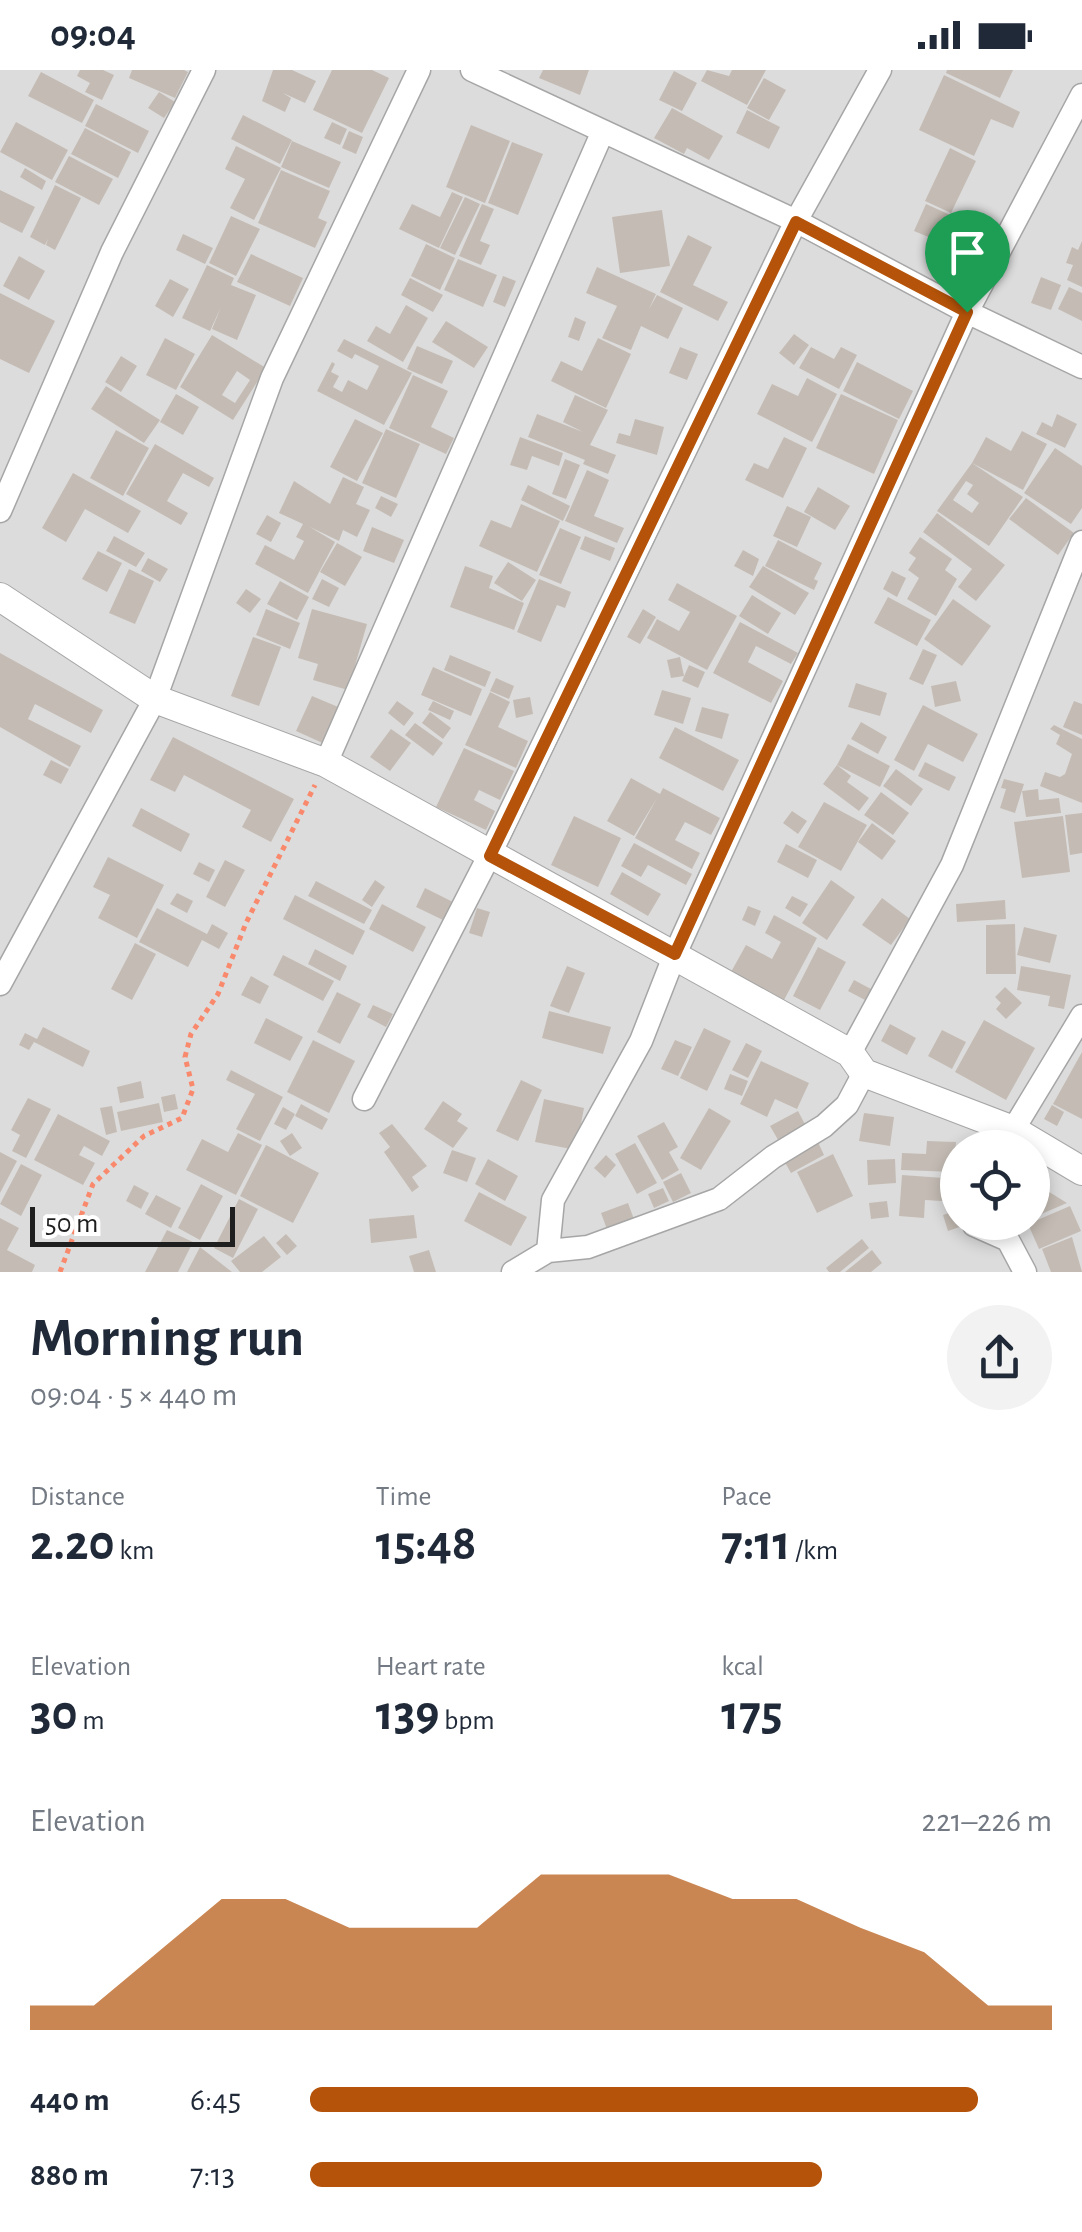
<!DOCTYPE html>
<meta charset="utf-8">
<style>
:root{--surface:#fff;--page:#f2f2f3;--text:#1f2937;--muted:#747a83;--accent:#b45309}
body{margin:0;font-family:"Alegreya Sans",sans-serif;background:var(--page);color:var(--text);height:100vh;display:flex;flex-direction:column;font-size:38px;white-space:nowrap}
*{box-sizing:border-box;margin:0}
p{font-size:32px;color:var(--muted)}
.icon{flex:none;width:55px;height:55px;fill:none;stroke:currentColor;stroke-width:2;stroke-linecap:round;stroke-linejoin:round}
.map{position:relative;height:1202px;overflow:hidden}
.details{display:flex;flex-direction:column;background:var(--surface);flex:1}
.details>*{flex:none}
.buttons{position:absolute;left:940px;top:1060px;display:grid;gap:20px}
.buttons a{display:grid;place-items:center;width:110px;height:110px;border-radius:50%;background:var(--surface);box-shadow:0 5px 15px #0003;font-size:50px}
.scale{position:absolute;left:30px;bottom:25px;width:205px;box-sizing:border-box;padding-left:10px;border:5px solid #1f1f1f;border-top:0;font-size:28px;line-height:35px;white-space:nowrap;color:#1f1f1f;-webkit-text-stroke:8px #fff;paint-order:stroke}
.pin{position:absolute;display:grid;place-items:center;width:85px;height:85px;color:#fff;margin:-102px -42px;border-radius:50% 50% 50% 0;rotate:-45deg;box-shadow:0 0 10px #0007}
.pin .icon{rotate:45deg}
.round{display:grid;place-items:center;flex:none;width:105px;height:105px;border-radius:52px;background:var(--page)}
.headline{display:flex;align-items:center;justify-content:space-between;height:170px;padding:0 30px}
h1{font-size:55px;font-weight:700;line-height:75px}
.figures{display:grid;grid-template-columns:repeat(3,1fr);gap:15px;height:170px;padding:10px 30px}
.figures div{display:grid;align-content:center}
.figures b{font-size:50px;font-weight:700}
.figures small{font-size:28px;font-weight:400}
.figures p{font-size:28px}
.chart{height:280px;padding:20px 30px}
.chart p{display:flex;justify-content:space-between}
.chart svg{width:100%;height:180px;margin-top:10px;fill:var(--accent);opacity:.7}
ul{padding:0 30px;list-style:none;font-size:32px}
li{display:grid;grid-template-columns:160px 120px 1fr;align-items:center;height:75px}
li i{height:25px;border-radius:12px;background:var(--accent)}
.status{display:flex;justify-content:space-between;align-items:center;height:70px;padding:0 50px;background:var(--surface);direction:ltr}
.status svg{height:28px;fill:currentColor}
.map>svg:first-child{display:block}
.residential{fill:#dddcdc;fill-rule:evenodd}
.building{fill:#c4bcb4;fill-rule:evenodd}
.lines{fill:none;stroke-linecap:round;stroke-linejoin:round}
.minor-casing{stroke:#a6a6a6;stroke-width:25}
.tertiary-casing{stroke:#a6a6a6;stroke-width:30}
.path{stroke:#f9896c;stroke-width:5;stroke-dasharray:5 5;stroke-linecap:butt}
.minor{stroke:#fff;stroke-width:22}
.tertiary{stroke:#fff;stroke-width:28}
.route-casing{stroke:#fff;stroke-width:20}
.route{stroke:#b45309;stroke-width:12}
</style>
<div class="status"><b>09:04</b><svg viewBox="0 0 49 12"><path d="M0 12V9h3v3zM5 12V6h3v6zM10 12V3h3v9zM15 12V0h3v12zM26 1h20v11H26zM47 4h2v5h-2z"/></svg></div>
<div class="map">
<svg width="1082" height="1202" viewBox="0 0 1082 1202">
<rect width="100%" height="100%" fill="#efede5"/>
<path class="residential" d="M0,0h1082v1202h-1082zM958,1078h74v74h-74z"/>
<path class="building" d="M80,0h23l11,5 -12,25 -17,-8 5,-9 -13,-7z
M132,0h52l4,2 -13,26 -46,-20z
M273,0h19l24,11 -11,22 -22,-10 8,5 -6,14 -23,-11z
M332,0h40l17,8 -27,55 -49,-23z
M543,0h46l-9,25 -41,-17z
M707,0l22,6 3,-6h34l-19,35 -46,-24z
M947,0h66l-13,28 -54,-25z
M674,1l23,12 -15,28 -23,-11z
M41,2l53,28 -12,23 -54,-27z
M944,5l76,37 -7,16 -22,-9 -17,37 -55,-26z
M764,8l22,12 -17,30 -22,-12z
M159,22l16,10 -11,16 -16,-10z
M96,34l53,27 -11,22 -53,-27z
M672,38l51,28 -14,24 -22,-12 -3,6 -30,-16z
M747,40l33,17 -11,22 -33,-16z
M243,45l49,25 -12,24 -49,-25z
M16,52l52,28 -16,30 -52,-28z
M332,52l15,7 -7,16 -16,-7z
M471,55l39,16 -25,62 -39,-16z
M85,58l46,24 -13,26 -47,-24z
M349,61l14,6 -7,17 -14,-6z
M292,71l49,21 -12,26 -48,-21z
M512,72l31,12 -25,61 -30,-12z
M236,76l45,22 -27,52 -24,-12 15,-29 -20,-10z
M950,78l26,13 -25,52 -26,-12z
M69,86l44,23 -14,26 -44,-23z
M25,98l21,13 -4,9 -22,-13z
M281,100l49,21 -12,27 9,4 -12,26 -57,-25z
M55,115l26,13 -26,52 -9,-5 2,-6 -3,6 -15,-8z
M0,120l35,17 -13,26 -22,-11z
M452,122l11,5 -24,51 -40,-19 13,-25 28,13z
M465,127l15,7 -25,51 -15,-7z
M482,134l12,5 -14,32 10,4 -9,20 -22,-9z
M926,134l51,23 -23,51 -27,-12 11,-25 -24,-10z
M662,140l8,56 -50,7 -8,-56z
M231,146l29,13 -24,47 -27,-13z
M183,164l30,14 -8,16 -29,-14z
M688,165l24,12 -19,38 35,17 -10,19 -58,-29z
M1082,171v46l-15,-7 6,-15 -7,-2 6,-16 6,3z
M426,174l29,14 -15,32 -29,-14z
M251,184l52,24 -13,28 -53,-24z
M19,186l26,15 -16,29 -26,-14z
M458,189l39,16 -14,32 -39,-17z
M207,195l27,13 -3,7 25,10 -19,45 -25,-11 9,-22 -11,24 -28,-13z
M597,197l59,27 -7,15 8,-14 26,13 -15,31 -27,-13 -10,24 -29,-12 15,-32 -31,-13z
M503,206l13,5 -11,26 -12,-5z
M1041,207l20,8 -10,25 -20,-7z
M410,208l33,17 -10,17 -32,-17z
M170,209l19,10 -16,28 -18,-11z
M1069,217l13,6v28l-24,-12z
M0,223l55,28 -26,52 -29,-14z
M406,235l22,13 -25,44 -36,-21 9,-15 14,8z
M575,247l11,5 -7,19 -11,-4z
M446,251l42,26 -14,21 -42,-26z
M794,264l15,11 -15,20 -15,-12z
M212,265l54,33 -33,52 -53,-33zM237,301l13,9 -15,23 -13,-8z
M165,268l30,16 -19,36 -30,-15z
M598,268l33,16 -25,54 -55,-27 10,-20 21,10z
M344,269l68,34 -28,52 -67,-34 15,-29 3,2 -4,8 8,4 -6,11 9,5 6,-12 19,10 12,-24 -24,-12 -3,5 -15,-8z
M417,276l36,15 -11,23 -35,-15z
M680,277l18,7 -11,26 -18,-7z
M811,277l23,12 7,-12 16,8 -18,34 -40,-21z
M121,286l16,10 -16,26 -16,-10z
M857,292l56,29 -14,28 -56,-28z
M413,305l35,16 -17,36 23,11 -8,16 -57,-26z
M807,308l30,16 -25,48 -55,-28 15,-30 26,12z
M106,316l54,34 -16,23 -53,-34z
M176,324l23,13 -16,28 -23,-13z
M841,324l57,26 -24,54 -58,-26z
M575,325l33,15 -18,35 26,10 -8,19 -25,-10 2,-4 -57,-23 9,-23 46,18 -20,-10z
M1057,344l20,10 -12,24 -29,-14 6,-12 10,5z
M355,349l28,14 -26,48 -27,-14z
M635,349l29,8 -7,28 -41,-12 3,-10 11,3z
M386,359l34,15 -24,54 -34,-15z
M116,360l33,18 -26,48 -33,-18z
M1022,361l25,13 -24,46 -51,-27 51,34 -34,49 -52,-35 35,-48 14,-26 25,14zM966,411l7,4 -6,9 12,9 -7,10 -19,-13z
M520,367l43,16 -4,13 -27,-10 -5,14 -17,-5z
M784,367l23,11 -24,50 -38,-18 9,-17 14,6z
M155,374l59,34 -5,9 -26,-14 -16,28 21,12 -7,12 -55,-31z
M1055,378l27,18v42l-11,16 -47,-31z
M565,389l15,6 -14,34 -14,-5z
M587,400l22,10 -15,36 30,12 -7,15 -52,-22z
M73,403l68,38 -13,22 -43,-24 -19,33 -24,-14z
M343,407l21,10 -8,17 14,6 -13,27 -14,-7 -4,11 -29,-14 25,15 -27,51 -53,-29 10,-19 29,15 10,-19 -8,-4 7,-13 -24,-11 15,-32 36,23z
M528,415l42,21 -7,15 -42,-21z
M818,417l32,19 -15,24 -31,-18z
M381,426l17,8 -7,13 -16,-9z
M1026,428l48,35 -16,22 -49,-36z
M521,434l39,17 -23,51 -58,-26 12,-26 20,8z
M787,436l24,11 -14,30 -24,-11z
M937,443l68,52 -29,36 -18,-14 14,-18 -49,-37z
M267,445l14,8 -10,19 -15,-8z
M372,457l32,13 -10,23 -31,-12z
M560,458l21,9 -20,47 -22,-9z
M114,466l31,17 -9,14 -30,-16z
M585,466l30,12 -5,13 -30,-12z
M920,467l32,22 -7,11 12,9 -21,37 -29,-17 12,-21 -11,-8 8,-12 -7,-5z
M778,470l44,23 -8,16 4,2 -4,9 -49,-24z
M337,473l25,14 -17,29 -25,-14z
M743,480l16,9 -6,17 -19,-10z
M98,481l24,12 -15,29 -25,-13z
M148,488l20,11 -8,13 -19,-11z
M508,492l28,18 -14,21 -28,-18z
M465,496l28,10 -4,12 35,15 -10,27 -64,-23z
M763,496l46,27 -14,22 -46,-28z
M129,499l25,12 -19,43 -26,-11z
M892,501l14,7 -9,19 -14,-8z
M322,509l17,9 -10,19 -17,-8z
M539,509l32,13 -6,16 -8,-3 -16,37 -24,-10z
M280,511l29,16 -12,23 -30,-16z
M677,513l60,33 -30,54 -60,-32 10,-19 22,12 11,-19 -22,-12z
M246,519l15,10 -11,14 -14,-10z
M752,525l29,18 -13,21 -29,-18z
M888,527l43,23 -14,26 -43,-23z
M953,529l38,27 -29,40 -38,-27z
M266,539l34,14 -10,26 -34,-14z
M312,539l55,15 -19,66 -35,-10 5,-16 -20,-6z
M643,539l13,8 -16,27 -13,-7z
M740,552l58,31 -7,11 -35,-18 -8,16 35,19 -12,22 -58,-30z
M253,567l28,10 -22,59 -28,-10z
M923,579l14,6 -14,30 -14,-6z
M0,583l103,57 -12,23 -56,-29 -7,15 53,27 -11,21 -70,-40z
M450,585l41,17 -6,15 -41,-17z
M680,587l4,19 -13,2 -4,-18z
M689,595l16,7 -7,16 -16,-7z
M433,597l49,22 -11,27 -50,-21z
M496,608l18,8 -5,13 -19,-8z
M956,611l5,20 -26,6 -4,-21z
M856,613l31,10 -7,23 -32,-9z
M662,620l29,8 -8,26 -29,-9z
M490,622l20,10 -12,25 30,14 -12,27 -51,-23z
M312,626l31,13 -16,36 -31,-14z
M530,627l3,17 -17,4 -3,-18z
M397,631l17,12 -10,13 -16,-13z
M433,631l21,10 -4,9 -22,-10z
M1074,631l8,3v31l-19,-8z
M923,635l55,29 -15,28 -35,-18 -14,27 -20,-11z
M702,637l27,7 -7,25 -27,-8z
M430,642l21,16 -8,11 -21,-16z
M861,652l26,15 -9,17 -27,-15z
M415,653l28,20 -10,13 -28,-21z
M1054,655l28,14v64l-42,-17 5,-14 15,5 5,-3 7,-20 -16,-10 4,-9 -10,-6z
M675,657l64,33 -16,31 -64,-33z
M391,659l20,14 -21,28 -20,-14z
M173,667l121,62 -23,43 -29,-15 9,-17 -67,-35 -9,17 -25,-12z
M848,674l42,22 -10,21 -43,-22z
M464,678l50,23 -14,29 -21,-10 -5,10 21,11 -9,19 -50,-23z
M51,690l18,9 -8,15 -18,-9z
M925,692l31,15 -7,14 -31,-15z
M837,695l14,11 -4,6 22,16 -10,13 -36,-27z
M896,699l27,20 -12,17 -28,-20z
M631,708l29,16 3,-6 57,30 -9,17 -26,-13 -10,18 25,13 -8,16 -57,-31 22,-40 -23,38 -27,-15z
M1004,709l20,5 -9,29 -15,-5 6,-19 -5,-1z
M1038,719l1,11 20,-2 2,15 -35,4 -4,-26z
M881,722l28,21 -16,22 -29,-20z
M824,732l43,23 -26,46 -43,-24z
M141,738l49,26 -9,18 -49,-26z
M792,741l15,10 -9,13 -15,-11z
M1082,743v40l-12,2 -5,-40z
M574,746l47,22 -23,49 -47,-22z
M1063,746l7,56 -48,6 -8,-56z
M872,753l24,18 -14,19 -24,-18z
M634,773l58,31 -6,11 -38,-20 -7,12 -20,-11z
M786,774l31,16 -9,18 -31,-16z
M108,787l56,28 -27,53 -39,-20 12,-23 -17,-8z
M225,790l20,10 -20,37 -19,-10z
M199,792l16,8 -6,12 -16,-8z
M622,802l39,22 -13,22 -38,-22z
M375,810l10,7 -13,20 -10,-7z
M831,810l24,17 -28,43 -25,-17z
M316,811l56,29 -8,14 -56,-28z
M425,818l28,14 -10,18 -27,-13z
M177,823l16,8 -6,12 -17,-9z
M295,825l70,36 -12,24 -70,-36z
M792,826l16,8 -8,13 -15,-9z
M882,828l28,21 -19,26 -29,-20z
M1005,830l1,19 -49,3 -1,-18z
M382,834l44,23 -13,25 -44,-23z
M748,836l13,5 -6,15 -13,-6z
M157,838l50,26 5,-10 16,9 -9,16 -17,-9 -14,27 -49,-25z
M477,838l13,4 -8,25 -13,-4z
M774,845l43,23 -33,62 -53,-28 15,-27 26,14 9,-17 -16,-9z
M1015,854l1,50h-30v-49z
M1024,857l33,8 -7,28 -33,-8z
M135,873l21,11 -24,46 -21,-11z
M818,877l28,15 -26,48 -27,-14z
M315,879l32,17 -7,15 -32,-17z
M283,885l51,26 -11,20 -50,-26z
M567,896l18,7 -16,40 -19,-7z
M1021,896l50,9 -7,34 -16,-3 2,-10 -33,-6z
M251,906l18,10 -9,18 -19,-9z
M854,910l17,9 -6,11 -17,-9z
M1005,917l17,16 -16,16 -10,-10 5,-6 -6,-6z
M337,922l24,12 -21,40 -23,-12z
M373,935l20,9 -7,13 -19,-10z
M549,941l62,16 -8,27 -61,-16z
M266,948l37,19 -13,24 -36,-18z
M984,950l51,28 -29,52 -51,-28z
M890,954l26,14 -9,17 -26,-14z
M43,957l47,24 -7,16 -49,-25 -5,8 -10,-5 6,-12 12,6z
M704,958l27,13 -24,50 -27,-13z
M942,960l24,12 -14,27 -24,-13z
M313,970l42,21 -26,52 -42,-21z
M675,970l17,7 -14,29 -17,-7z
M746,973l16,8 -14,27 -16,-8z
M1082,982v67l-29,-15z
M761,991l48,22 -12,26 -22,-10 -8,18 -27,-13z
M231,1000l52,27 -23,44 -24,-12 19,-35 -29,-14z
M730,1004l18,7 -6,15 -18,-7z
M521,1010l21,10 -24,51 -22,-10z
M141,1011l3,17 -24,5 -3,-16z
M175,1024l3,15 -14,3 -3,-15z
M28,1028l23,11 -25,49 -14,-7 8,-16 -9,-5z
M544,1029l40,9 -8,42 -41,-8z
M443,1031l19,13 -5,7 11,7 -15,20 -29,-19z
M159,1033l4,19 -42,9 -4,-19z
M301,1034l27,15 -6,11 -27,-14z
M1052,1035l12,7 -7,14 -13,-7z
M112,1036l5,26 -11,3 -6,-27z
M283,1037l12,7 -9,16 -12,-6z
M709,1038l22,13 -30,49 -21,-12z
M798,1041l10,19 -27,15 -11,-19z
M864,1043l30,4 -4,29 -31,-5z
M58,1044l52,27 -8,15 -18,-10 -5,9 16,8 -12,22 -49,-25z
M664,1052l14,25 -9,5 10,18 -17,10 -25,-44z
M392,1054l35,42 -15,11 7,10 -7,5 -28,-40 6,-5 -11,-14z
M238,1063l24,12 -26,50 -50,-25 16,-31 26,13z
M292,1063l10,15 -12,8 -10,-15z
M817,1070l7,15 -33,18 -8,-14z
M927,1071l29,1 -2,30 -53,-2 1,-17 24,1z
M635,1073l22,40 -20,11 -22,-40z
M266,1075l53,28 -26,50 -53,-27z
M452,1080l24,8 -9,24 -24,-9z
M0,1082l17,9 -17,32z
M833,1084l20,42 -36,17 -20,-41z
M606,1085l10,10 -11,13 -11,-10z
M488,1089l30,17 -13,25 -30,-17z
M895,1089l1,24 -28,2 -1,-25z
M21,1094l21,11 -21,41 -21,-12z
M681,1103l10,20 -18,9 -10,-20z
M902,1105l56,4v23l-33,-2 -1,18 -25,-2z
M201,1114l22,12 -23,44 -22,-12z
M134,1115l15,8 -8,16 -15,-8z
M1038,1115l29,18 -35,15v-31z
M663,1118l6,13 -15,7 -6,-14z
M479,1122l48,25 -16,29 -47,-25z
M156,1125l25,13 -10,20 -26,-14z
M239,1129l19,10 -25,49 -19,-10z
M887,1131l2,16 -18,2 -2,-16z
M628,1133l7,19 -27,10 -7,-19z
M1070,1136l11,25 -42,18 -11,-25z
M958,1140v12l13,1 -23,8 -5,-16z
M48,1144l19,10 -5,10 -19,-10z
M414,1145l3,23 -46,5 -2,-24z
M0,1148l19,10 -12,22 28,15 -3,7h-32z
M167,1160l26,12 -15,30h-33z
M286,1164l11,12 -10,9 -11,-12z
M264,1166l17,21 -19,15h-22l-9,-11z
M1072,1167l10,35h-31l-9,-23z
M862,1169l7,9 -29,24h-11l-3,-4z
M200,1177l32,25h-45z
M429,1180l7,22h-22l-5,-16z
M872,1180l10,13 -11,9h-26z"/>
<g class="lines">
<defs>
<path id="minor" d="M472,0l324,151 171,91 115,55
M0,441l112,-259 92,-182
M326,693l277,-632
M0,914l155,-285 117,-321 147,-308
M850,983l102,-188 130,-323
M364,1029l125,-243 307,-635 84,-151
M1013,1060l69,-114
M974,1155l34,15 17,32
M548,1181l5,-51 88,-159 34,-87 292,-642 115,-217
M513,1202l35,-21 40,-4 131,-48 54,-42 51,-31 23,-21 17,-32"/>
<path id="tertiary" d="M0,527l155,102 171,64 524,290 14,20 149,57 69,41"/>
</defs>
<use href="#minor" class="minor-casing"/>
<use href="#tertiary" class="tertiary-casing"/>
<path class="path" d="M60,1202l33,-88 51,-48 38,-18 11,-29 -8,-32 6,-23 27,-40 28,-71 69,-138"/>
<use href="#minor" class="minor"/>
<use href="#tertiary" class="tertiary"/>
</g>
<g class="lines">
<defs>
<path id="route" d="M796,152l171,90 -292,642 -185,-98z"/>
</defs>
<use href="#route" class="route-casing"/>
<use href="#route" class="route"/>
</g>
</svg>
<div class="buttons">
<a><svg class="icon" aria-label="locate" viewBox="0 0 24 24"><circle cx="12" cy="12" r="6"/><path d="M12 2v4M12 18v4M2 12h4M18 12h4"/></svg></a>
</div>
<div class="scale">50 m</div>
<div class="pin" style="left:967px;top:242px;background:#1e9e55"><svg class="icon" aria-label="arrive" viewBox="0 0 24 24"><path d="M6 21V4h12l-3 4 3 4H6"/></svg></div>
</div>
<section class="details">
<div class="headline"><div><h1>Morning run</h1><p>09:04 · 5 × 440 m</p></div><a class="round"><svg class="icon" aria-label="share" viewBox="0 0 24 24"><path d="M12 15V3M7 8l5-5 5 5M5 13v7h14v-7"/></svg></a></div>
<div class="figures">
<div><p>Distance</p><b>2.20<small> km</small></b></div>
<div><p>Time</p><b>15:48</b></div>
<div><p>Pace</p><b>7:11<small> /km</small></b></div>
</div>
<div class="figures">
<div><p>Elevation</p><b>30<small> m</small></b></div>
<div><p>Heart rate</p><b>139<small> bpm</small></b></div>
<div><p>kcal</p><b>175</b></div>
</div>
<div class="chart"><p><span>Elevation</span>221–226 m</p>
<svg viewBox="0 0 160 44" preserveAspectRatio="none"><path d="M0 44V38L10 38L20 25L30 12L40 12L50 19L60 19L70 19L80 6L90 6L100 6L110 12L120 12L130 19L140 25L150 38L160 38V44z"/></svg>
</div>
<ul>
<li><b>440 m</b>6:45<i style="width:90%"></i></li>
<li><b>880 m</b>7:13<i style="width:69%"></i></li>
</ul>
</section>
